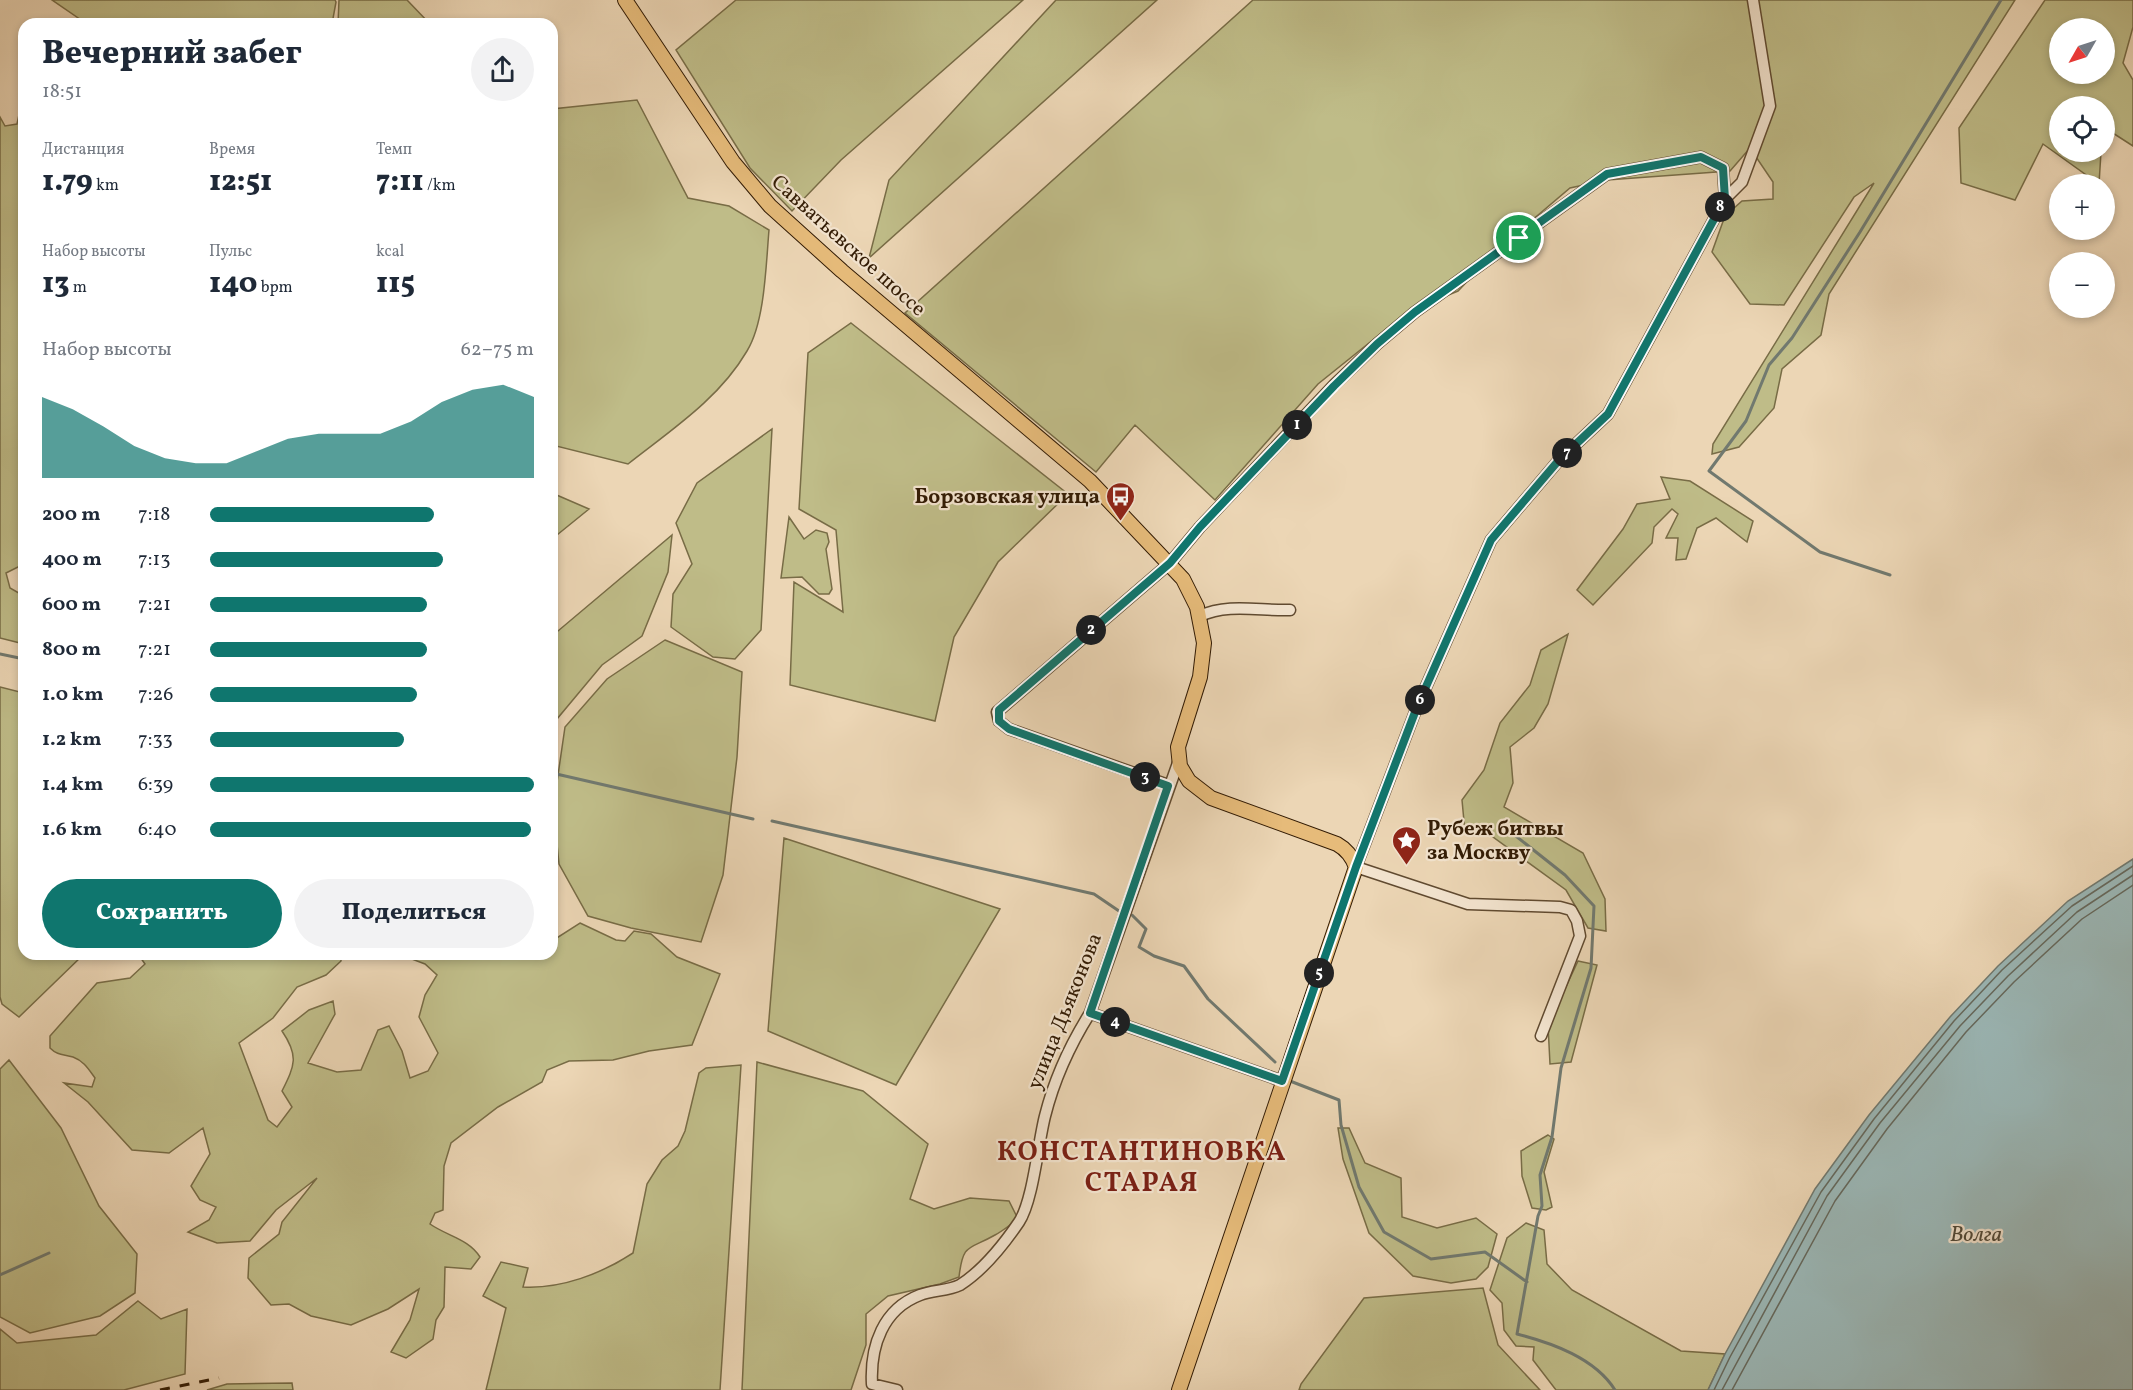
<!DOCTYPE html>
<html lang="ru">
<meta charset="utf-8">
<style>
:root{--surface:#fff;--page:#f2f2f3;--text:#1f2937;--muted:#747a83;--accent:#0f766e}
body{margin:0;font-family:Vollkorn,serif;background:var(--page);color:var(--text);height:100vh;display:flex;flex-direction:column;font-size:22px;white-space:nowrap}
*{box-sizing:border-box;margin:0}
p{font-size:20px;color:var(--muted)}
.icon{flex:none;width:33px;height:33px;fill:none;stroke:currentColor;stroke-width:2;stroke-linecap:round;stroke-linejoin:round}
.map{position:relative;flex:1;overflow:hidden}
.drawer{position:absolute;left:18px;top:18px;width:540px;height:942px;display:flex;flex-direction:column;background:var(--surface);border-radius:18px;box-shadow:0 3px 9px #0003}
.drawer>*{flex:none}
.needle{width:39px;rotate:231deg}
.controls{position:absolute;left:2049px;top:18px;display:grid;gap:12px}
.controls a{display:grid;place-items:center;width:66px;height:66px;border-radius:50%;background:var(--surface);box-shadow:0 3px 9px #0003;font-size:30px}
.pin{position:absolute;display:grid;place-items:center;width:51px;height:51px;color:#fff;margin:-26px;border:3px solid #fff;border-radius:50%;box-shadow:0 2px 6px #0007}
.km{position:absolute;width:30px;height:30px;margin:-15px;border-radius:50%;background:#222;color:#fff;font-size:16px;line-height:30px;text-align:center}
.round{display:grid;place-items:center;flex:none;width:63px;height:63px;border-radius:32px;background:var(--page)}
.headline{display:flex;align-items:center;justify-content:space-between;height:102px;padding:0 24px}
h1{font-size:33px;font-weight:800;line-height:45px}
.stats{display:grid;grid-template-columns:repeat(3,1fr);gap:9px;height:102px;padding:6px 24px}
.stats div{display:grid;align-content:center}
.stats b{font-size:30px;font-weight:800}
.stats small{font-size:16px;font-weight:400}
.stats p{font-size:16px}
.chart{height:168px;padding:12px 24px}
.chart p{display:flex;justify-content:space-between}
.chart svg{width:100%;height:108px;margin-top:6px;fill:var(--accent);opacity:.7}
.action{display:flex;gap:12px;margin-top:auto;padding:12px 24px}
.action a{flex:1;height:69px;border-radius:36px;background:var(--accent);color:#fff;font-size:24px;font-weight:800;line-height:69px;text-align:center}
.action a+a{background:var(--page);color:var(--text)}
ul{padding:0 24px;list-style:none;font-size:20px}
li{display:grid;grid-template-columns:96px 72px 1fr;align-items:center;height:45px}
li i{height:15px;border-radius:8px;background:var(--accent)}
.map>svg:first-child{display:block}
.green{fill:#bfbc88;stroke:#786c46;stroke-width:1.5;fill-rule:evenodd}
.water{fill:#9bb7b6;stroke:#71796f;stroke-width:1.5}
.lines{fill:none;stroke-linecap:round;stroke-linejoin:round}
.shore{stroke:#66695d;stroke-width:1.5}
.stream{stroke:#71796f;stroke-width:3}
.minor-casing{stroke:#604a30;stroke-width:13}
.major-casing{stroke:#321b04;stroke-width:16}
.minor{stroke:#f3e4cf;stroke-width:10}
.major{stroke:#e6bb7a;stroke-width:14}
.rail{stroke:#321b04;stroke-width:3;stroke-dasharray:10 10;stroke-linecap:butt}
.route-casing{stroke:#fff;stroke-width:12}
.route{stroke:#0f766e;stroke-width:8}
.labels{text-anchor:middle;stroke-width:4.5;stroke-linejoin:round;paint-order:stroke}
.street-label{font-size:21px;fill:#321b04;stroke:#f3e4cf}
.poi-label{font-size:21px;font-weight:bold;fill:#321b04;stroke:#f3e4cf;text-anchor:end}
.water-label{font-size:22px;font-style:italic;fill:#524a39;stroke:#f3e4cf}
.district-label{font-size:27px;font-weight:bold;letter-spacing:1.5px;fill:#7a1f14;stroke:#f3e4cf}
</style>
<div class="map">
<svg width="2133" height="1390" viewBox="0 0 2133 1390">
<rect width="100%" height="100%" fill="#ecd6b5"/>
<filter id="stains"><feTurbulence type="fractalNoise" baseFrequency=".00333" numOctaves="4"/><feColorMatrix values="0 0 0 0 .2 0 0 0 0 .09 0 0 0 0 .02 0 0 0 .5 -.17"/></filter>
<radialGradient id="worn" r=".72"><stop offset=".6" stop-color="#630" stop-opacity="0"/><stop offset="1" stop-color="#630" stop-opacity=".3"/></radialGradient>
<path class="green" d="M52,0h283l1,2 -4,22h-245z
M339,0h68l23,24h-92z
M736,0h287l-182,160 -49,51 -42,-43 -74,-118z
M1056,0h101l-288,258 20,-78z
M1253,0h762l-186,294 -8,41 -39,34 -8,39 -35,39 -27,7 1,-10 161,-261 -20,14 -70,108 -34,-1 -38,-52 13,-36 17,-15 31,-2v-17l-23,-34 -20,23 -123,9 -37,8 -73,62 -39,41 -49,20 -91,73 -103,116 -80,-75 -39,47 -191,-159z
M2045,0h88v27l-10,36 10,17v66l-28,-18 -1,-22h-44v46h41l-2,32 -56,-40 -28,56 -54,-17 -2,-55zM2060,28h44v46h-44z
M637,100l51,98 41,8 40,24c-3,34 -4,92 -22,121 -28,48 -76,79 -119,113l-76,-19v-336z
M24,105v459l-18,9 4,15 14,8v48l-24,-6v-521l5,9 12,-2 3,-14z
M851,323l217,171 -70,68 -44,75 -19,84 -145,-36 4,-103 49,30 -7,-82 -37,-21 9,-156z
M772,429l-11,201 -26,29 -22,-2 -42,-30 2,-33 19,-30 -16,-41 21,-40z
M1661,477l29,4 63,40 -6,21 -31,-24 -19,10 -11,31 -10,1 2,-22h-12l12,-24 -6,-5 -18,18 -2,16 -59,62 -16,-15 46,-61 14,-25 33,-5z
M552,493l37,16 -37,30z
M789,517l15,22 12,-9 11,3 2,9 -3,7 6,40 -3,5h-10l-17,-17 -21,1z
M672,535l-4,37 -26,64 -40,29 -45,54 -5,12v-95z
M1568,634l-20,70 -14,24 -24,19 3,36 -9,24 79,46 22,46 1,32 -18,-3 -22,-38 -80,-58h-21l-3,-32 22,-30 16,-47 30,-38 11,-35z
M665,640l77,32 -5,85 -14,118 -22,67 -70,-14 -43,-12 -29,-52 -4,-40 -3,-1v-41h5l8,-55 42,-48z
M0,687l24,6v261h60l-65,63 -17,-13 -2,-7z
M784,838l216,71 -104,176 -128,-54z
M580,923l36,17 9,1 9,-10 17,3 26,23 43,17 -28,71 -43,6 -36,9 -44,1 -22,9 -5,12 -44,25 -47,36 -7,23 -1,44 -8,3 -5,11c17,12 39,15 50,33l-9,12 -26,-2 -1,40 -8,13 -3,19 -27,19 -15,-6 19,-32 9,-31 -31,20 -37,16 -40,-9 -22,-12 -18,1 -23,-27 1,-20 30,-24 3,-12 35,-44 -41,32 -26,31 -33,2 -29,-11 21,-12 7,-13 -16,-7 -9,-14 19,-32 -7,-26 -34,25 -37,-3 -44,-48 -24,-19 28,4 3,-9c-6,-8 -11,-17 -22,-21 -9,-3 -15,-1 -23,-9v-12l47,-53 33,-5 15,-14 -7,-10h203v7l-15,14 -29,12 -24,31 -34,25 29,77 9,7 15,-20 -10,-16c13,-26 17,-35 0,-60l27,-21 24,-9 2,13 -27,49 29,9 24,-2 17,-40 11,-4 13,25 8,27 18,-7 10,-18 -19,-36 6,-22 12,-20 -12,-11 -16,-6 -1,-4h144v-13z
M1578,961l19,4 -26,97 -21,2 -2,-39z
M9,1060l52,68 38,78 38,48 -2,39 -35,23 -70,17 -30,-16v-248z
M757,1062l106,29 65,53 -18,55 24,10 36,-11 39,3 9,18c-7,5 -15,12 -23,16 -26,15 -32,7 -36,42l-19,7 -52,12 -22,18v31l-15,45h-109z
M741,1065l-21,325h-234l20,-82 -23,-12 18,-34 27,6 -5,19c38,2 78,-13 110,-34l14,-69 15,-24 16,-14 7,-15 14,-58 7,-5z
M1338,1128h11l16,35 36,15 1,39 35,11 39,-10 21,16 -9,33 -12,12 -25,4 -38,-7 -44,-43 -26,-74z
M1548,1135l6,4 -10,33 8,35 -6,3 -14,-2 -10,-32 -1,-25z
M1526,1223l18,7 3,34 25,26 109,61 44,3 -17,36h-152l-23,-30 1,-13 -18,-1 -12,-16 -2,-27 -12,-13 17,-52z
M1483,1288l15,57 42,45h-241l2,-6 63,-86z
M138,1301l23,18 26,-10 -2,65 -61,16h-124v-61l17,14 79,-8z
M292,1383l1,7h-86l20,-6z"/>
<path class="water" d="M2133,859v531h-425l17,-36 90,-165 54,-74 81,-98 48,-51 70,-65z"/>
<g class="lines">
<path class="shore" d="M1714,1390l16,-33 91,-165 53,-73 80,-98 48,-51 70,-64 61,-40
M1722,1390l105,-194 53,-73 80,-97 48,-50 69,-64 56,-37
M1732,1390l103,-189 52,-72 79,-97 48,-50 68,-63 51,-34"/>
<path class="stream" d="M1890,575l-70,-23 -111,-81 37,-50 23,-56 23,-27 68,-106 141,-232
M0,654l24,5
M552,773l201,46
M772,821l322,73 25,17
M1502,825l63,50 29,31 -3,62 -30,100 -9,69 -12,38 2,31 -4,10 -21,118c35,9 78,24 98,56
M1132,915l14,14 -7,18 15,9 30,10 24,33 67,63
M1290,1081l49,19 2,25 18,62 25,45 47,27 54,-7 42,30
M0,1275l49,-22"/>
<defs>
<path id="minor" d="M1200,616c28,-13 59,-5 90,-6
M1168,785l-159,-56 -10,-8 -2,-9 173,-149 30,-36 134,-142 43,-41 38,-32 192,-138 94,-17 22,11 2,31
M1090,1013l192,68
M1541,1036l39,-100 -3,-15 -6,-11 -11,-3 -92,-3 -112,-37 61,-160 74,-167 68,-80 49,-46 117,-215 17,-17 28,-76 -17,-106
M897,1390l-25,-6c-2,-38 11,-75 48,-89 13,-5 28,-4 40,-10 22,-14 44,-41 59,-63 14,-21 19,-79 26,-106 9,-36 25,-71 45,-103l89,-253"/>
<path id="major" d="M625,0l108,162 37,44 72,65 248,210 93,98 14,28 7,36 -4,34 -22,70 2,19 9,15 22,17 126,46c9,5 15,12 19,23l-177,523"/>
</defs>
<use href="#minor" class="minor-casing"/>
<use href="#major" class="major-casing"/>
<use href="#minor" class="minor"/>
<use href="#major" class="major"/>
<path class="rail" d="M160,1390l59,-12"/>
</g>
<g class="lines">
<defs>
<path id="route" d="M1701,157l22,11 2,31 -117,215 -49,46 -68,80 -74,167 -61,160 -74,214 -192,-68 78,-227 -159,-57 -10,-8v-11l171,-147 30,-36 134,-141 43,-42 38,-32 192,-138z"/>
</defs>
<use href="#route" class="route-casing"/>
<use href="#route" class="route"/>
</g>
<defs>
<symbol id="bus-pin" viewBox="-11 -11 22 30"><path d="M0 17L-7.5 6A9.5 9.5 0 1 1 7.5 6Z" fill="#8f2418" stroke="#f3e4cf"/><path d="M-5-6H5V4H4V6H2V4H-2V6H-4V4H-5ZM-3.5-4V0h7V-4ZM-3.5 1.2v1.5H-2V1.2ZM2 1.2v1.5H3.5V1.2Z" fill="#fff"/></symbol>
<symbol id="sight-pin" viewBox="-11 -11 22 30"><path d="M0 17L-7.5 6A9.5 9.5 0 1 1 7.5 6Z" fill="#8f2418" stroke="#f3e4cf"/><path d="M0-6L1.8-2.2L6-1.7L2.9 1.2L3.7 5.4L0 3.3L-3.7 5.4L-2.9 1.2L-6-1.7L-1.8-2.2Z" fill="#fff"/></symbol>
</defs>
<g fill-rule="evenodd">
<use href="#bus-pin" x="1104" y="480" width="33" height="45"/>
<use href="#sight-pin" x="1390" y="824" width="33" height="45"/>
</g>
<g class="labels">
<g class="street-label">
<text transform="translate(849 245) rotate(42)" y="7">Савватьевское шоссе</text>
<text transform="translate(1064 1011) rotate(-68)" y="7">улица Дьяконова</text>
</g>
<g class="poi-label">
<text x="1100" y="503">Борзовская улица</text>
<text x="1427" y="835" text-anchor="start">Рубеж битвы<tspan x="1427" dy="24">за Москву</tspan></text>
</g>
<g class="water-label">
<text x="1976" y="1241">Волга</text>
</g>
<g class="district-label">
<text x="1142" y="1160">КОНСТАНТИНОВКА<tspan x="1142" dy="31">СТАРАЯ</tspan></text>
</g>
</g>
<rect width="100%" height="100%" filter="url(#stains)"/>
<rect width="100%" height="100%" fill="url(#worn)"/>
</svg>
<div class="controls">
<a><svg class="needle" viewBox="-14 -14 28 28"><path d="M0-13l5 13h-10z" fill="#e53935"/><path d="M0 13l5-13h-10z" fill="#747a83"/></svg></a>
<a><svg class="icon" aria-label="locate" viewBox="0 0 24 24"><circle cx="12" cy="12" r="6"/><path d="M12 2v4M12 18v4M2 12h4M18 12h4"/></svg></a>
<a>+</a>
<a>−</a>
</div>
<div class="pin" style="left:1519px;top:238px;background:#1e9e55"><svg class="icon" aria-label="arrive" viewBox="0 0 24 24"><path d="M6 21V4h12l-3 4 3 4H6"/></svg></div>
<b class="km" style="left:1297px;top:425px">1</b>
<b class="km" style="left:1091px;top:630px">2</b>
<b class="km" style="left:1145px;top:777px">3</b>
<b class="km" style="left:1115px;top:1022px">4</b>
<b class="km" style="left:1319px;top:973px">5</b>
<b class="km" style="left:1420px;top:700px">6</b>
<b class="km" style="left:1567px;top:453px">7</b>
<b class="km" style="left:1720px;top:207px">8</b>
<section class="drawer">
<div class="headline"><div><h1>Вечерний забег</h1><p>18:51</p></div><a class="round"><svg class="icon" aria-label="share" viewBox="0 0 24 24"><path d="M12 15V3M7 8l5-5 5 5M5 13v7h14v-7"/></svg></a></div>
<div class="stats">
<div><p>Дистанция</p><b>1.79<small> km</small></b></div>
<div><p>Время</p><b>12:51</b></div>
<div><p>Темп</p><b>7:11<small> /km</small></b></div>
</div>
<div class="stats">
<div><p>Набор высоты</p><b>13<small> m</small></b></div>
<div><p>Пульс</p><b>140<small> bpm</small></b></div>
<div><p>kcal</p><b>115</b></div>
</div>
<div class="chart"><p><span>Набор высоты</span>62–75 m</p>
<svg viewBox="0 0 160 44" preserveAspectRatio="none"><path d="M0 44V11L10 16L20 23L30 31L40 36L50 38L60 38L70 33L80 28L90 26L100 26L110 26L120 21L130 13L140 8L150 6L160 11V44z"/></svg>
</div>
<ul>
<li><b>200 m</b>7:18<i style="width:69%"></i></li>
<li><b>400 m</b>7:13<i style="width:72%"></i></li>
<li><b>600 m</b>7:21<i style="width:67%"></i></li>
<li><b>800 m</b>7:21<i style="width:67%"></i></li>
<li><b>1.0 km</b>7:26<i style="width:64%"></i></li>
<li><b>1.2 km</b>7:33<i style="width:60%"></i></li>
<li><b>1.4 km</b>6:39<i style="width:100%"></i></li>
<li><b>1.6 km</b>6:40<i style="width:99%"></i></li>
</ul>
<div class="action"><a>Сохранить</a><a>Поделиться</a></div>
</section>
</div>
